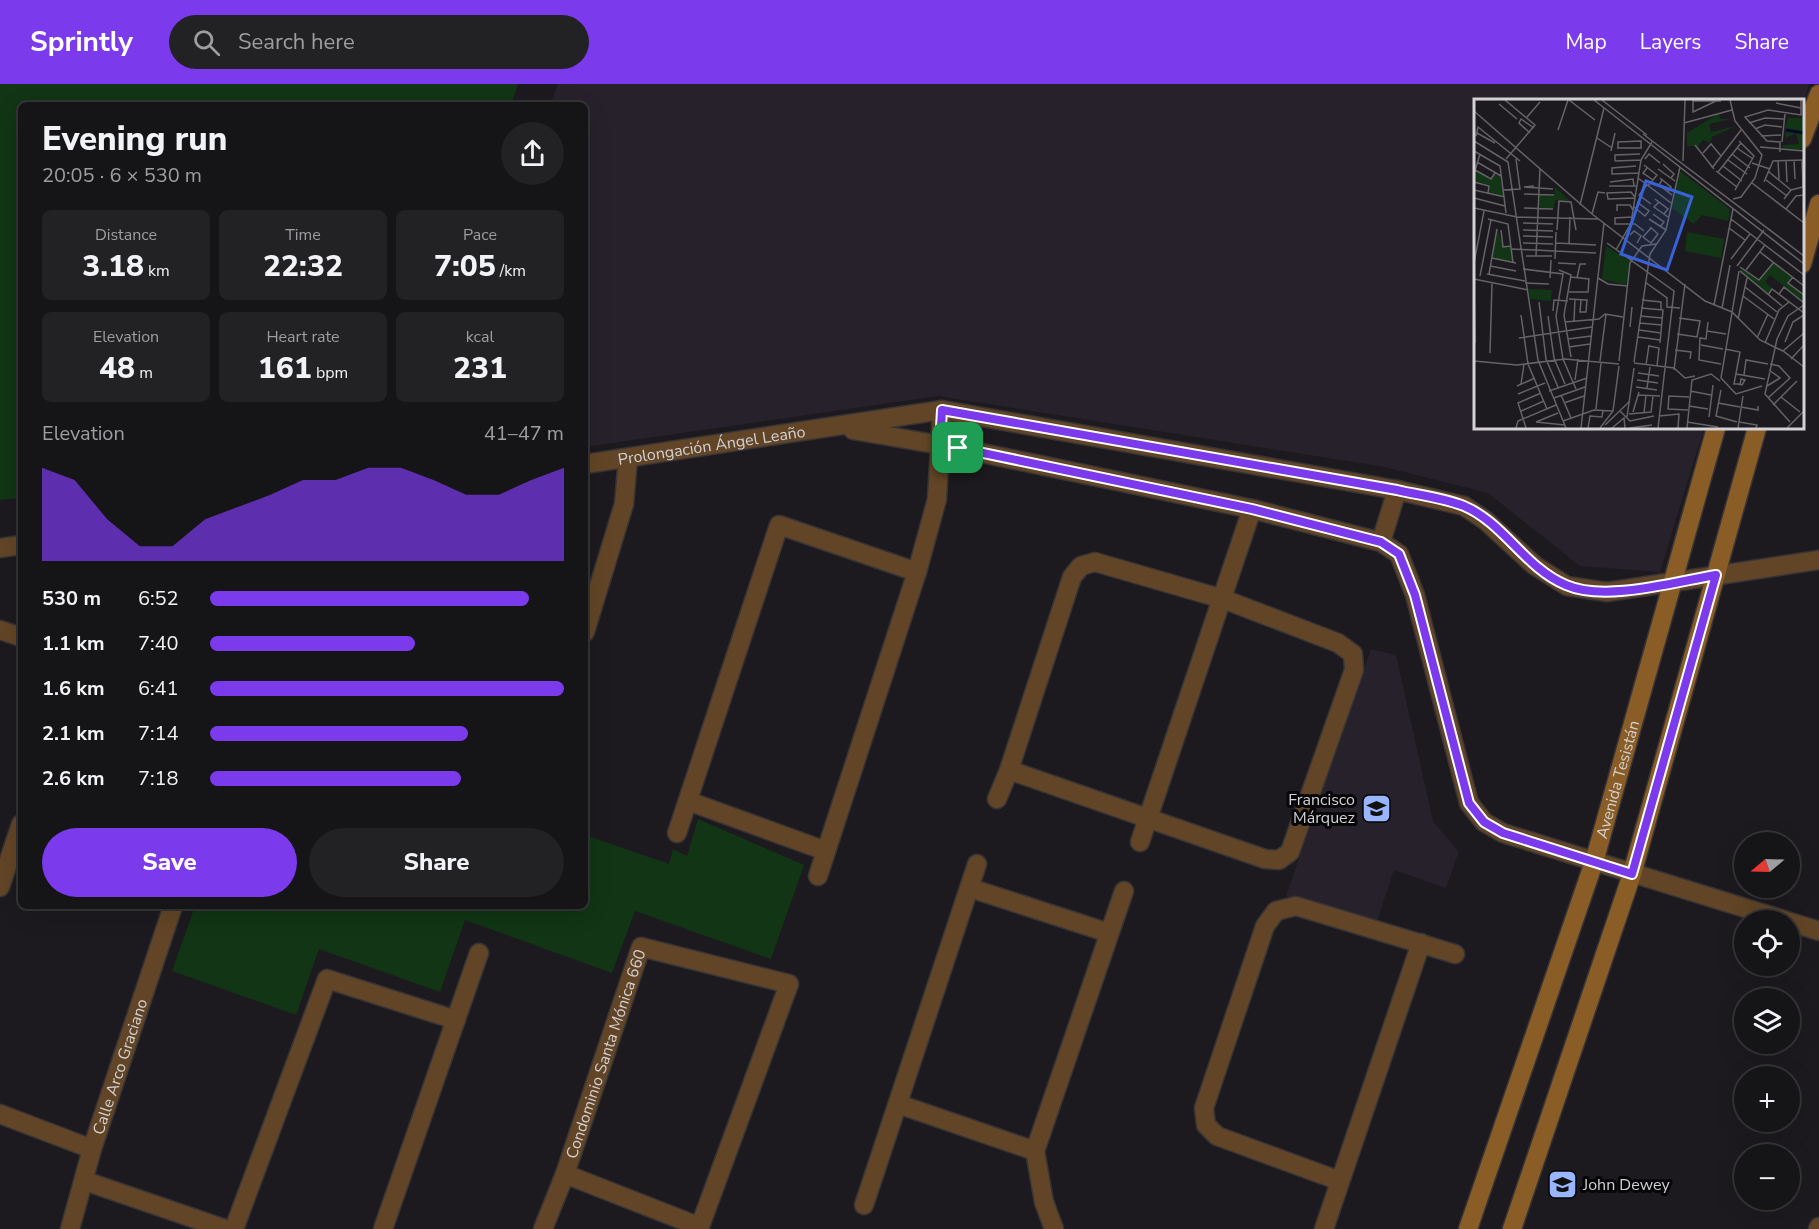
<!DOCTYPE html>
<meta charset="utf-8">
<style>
:root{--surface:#151416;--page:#222123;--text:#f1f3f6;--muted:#9d9ea1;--line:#343335;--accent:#7c3aed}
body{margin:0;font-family:"Nunito Sans",sans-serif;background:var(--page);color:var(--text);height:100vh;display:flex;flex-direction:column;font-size:22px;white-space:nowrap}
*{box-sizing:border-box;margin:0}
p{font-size:20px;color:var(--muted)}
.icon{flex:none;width:33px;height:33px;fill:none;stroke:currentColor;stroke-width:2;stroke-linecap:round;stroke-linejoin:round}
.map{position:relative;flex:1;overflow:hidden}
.panel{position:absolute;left:18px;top:18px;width:570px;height:807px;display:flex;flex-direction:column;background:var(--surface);border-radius:9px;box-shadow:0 6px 24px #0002,0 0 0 2px var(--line)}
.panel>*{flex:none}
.needle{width:39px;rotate:251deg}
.controls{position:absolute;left:1734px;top:748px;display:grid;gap:12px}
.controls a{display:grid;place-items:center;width:66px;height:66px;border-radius:50%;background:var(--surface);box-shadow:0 6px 24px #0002,0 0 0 2px var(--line);font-size:30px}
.pin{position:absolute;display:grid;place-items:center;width:51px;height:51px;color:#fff;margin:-26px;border-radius:12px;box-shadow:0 3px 9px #0006}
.round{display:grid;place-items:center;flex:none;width:63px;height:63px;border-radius:32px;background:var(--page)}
.summary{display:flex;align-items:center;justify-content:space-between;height:102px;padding:0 24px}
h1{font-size:33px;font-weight:800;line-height:45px}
.metrics{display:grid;grid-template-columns:repeat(3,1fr);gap:9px;height:102px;padding:6px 24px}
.metrics div{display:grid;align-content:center;border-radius:9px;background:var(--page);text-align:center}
.metrics b{font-size:30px;font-weight:800}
.metrics small{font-size:16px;font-weight:400}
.metrics p{font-size:16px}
.chart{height:168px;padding:12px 24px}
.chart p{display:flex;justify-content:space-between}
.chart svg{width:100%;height:108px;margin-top:6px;fill:var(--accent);opacity:.7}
.cta{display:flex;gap:12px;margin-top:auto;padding:12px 24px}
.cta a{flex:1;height:69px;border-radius:36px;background:var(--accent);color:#fff;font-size:24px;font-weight:800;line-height:69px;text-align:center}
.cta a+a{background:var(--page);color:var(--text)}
ul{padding:0 24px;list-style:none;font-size:20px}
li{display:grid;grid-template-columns:96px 72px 1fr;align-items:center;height:45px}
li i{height:15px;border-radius:8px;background:var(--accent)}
header{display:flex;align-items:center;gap:36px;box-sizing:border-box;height:84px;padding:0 30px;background:var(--accent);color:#fff}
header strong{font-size:28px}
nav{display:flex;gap:33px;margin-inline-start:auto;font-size:21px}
.search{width:420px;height:54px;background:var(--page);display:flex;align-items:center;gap:15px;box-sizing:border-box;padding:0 21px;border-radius:33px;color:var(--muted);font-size:22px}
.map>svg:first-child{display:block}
.built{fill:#27212b}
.green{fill:#113515}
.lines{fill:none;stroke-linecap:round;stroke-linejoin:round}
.street-casing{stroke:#363437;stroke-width:21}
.secondary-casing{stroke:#363437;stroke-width:21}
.street{stroke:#624526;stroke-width:18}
.secondary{stroke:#8a5d26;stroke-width:18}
.route-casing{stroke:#fff;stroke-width:12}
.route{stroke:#7c3aed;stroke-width:8}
.labels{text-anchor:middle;stroke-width:6;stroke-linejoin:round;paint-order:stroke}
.street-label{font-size:16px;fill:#d3d1d4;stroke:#060507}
.poi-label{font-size:16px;fill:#d3d1d4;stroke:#060507;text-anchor:end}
.inset-river{fill:none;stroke:#00082a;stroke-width:3}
.inset-road{fill:none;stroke:#656367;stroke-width:1.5}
.view{fill:#3862d7;fill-opacity:0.15;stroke:#3862d7;stroke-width:3}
.inset-edge{fill:none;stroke:#d3d1d4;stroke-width:3}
</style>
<header>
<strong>Sprintly</strong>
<div class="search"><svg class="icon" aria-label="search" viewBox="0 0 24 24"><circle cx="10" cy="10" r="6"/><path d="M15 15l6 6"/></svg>Search here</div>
<nav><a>Map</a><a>Layers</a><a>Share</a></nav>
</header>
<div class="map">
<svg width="1819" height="1145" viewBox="0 0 1819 1145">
<rect width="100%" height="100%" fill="#1c1a1e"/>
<path class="built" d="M558,0h1251l-6,22 -1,-6h-326v328h228l-44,144 -80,-6 -92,-73 -103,-26 -447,-71 -353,51v-342h-35z
M1371,565l25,6 37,166 26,31 -13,36 -52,-18 -18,54 -90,-28z"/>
<path class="green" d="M0,0h518l-7,21h-490v393l-21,2z
M698,735l106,46 -33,94 -136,-48 -23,62 -147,-53 -25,72 -121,-43 -23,66 -124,-44 23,-65h390v-71l84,29 4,-15 14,7z"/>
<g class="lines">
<defs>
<g id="street">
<path d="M853,346l105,18 294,61 129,33 18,12 16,41 54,208 15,19 19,11 284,88"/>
<path id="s1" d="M585,380l357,-54 455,80 67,16 21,14 49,45 33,21 40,6 212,-32"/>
<path d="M1381,458l16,-52"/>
<path d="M0,464l21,-3"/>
<path d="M0,546l21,7"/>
<path d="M585,548l39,-128 4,-46"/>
<path d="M997,715l12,-29 63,-193 9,-11 14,-4 128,37 115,44 15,11 1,16 -64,182 -11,8 -14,-1 -256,-89"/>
<path d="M688,717l138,50"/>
<path d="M677,749l102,-308 138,47"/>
<path d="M1140,758l112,-333"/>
<path d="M818,792l99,-304 20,-73 5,-89"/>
<path d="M0,803l21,-63"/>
<path d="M970,804l139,45"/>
<path d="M1790,838l29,9"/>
<path d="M898,1020l137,47"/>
<path d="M0,1030l92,35"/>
<path d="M565,1090l135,53"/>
<path d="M85,1097l140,48"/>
<path d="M1340,1097l-123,-45 -11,-11 -2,-17 61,-182 11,-15 20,-5 159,48"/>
<path d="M864,1121l113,-341"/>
<path id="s2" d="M70,1145l22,-80 81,-243"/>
<path d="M234,1145l93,-250 129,41"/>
<path d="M383,1145l96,-276"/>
<path id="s3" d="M543,1145l22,-55 76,-227 148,37 -90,245"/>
<path d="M1054,1145l-10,-27 -9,-51 89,-260"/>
<path d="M1324,1145l97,-286"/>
<path d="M1818,1145l1,-2"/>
</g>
<g id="secondary">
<path d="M1802,55l17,-45"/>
<path d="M1802,180l17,-60"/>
<path id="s4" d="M1468,1145l126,-367 122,-434"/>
<path d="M1512,1145l120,-355 125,-446"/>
</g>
</defs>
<use href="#street" class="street-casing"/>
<use href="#secondary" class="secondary-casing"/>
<use href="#street" class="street"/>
<use href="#secondary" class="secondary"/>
</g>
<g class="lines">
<defs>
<path id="route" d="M942,326l455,80c21,5 47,8 67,16 40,17 61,62 102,79 39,17 108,-3 150,-10l-84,299 -129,-41 -19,-11 -15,-19 -54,-208 -16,-41 -18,-12 -129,-33 -312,-65z"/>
</defs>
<use href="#route" class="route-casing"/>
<use href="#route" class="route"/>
</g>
<defs>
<symbol id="school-square" viewBox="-11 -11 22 22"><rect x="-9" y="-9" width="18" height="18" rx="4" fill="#99b5fd" stroke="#060507"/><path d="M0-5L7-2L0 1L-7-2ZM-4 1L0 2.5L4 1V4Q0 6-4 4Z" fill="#111"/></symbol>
</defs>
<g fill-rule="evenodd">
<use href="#school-square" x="1360" y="708" width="33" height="33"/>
<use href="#school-square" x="1546" y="1084" width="33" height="33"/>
</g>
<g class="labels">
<g class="street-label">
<text dy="6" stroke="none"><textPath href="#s1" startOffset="128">Prolongación Ángel Leaño</textPath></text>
<text dy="6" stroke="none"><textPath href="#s4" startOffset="474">Avenida Tesistán</textPath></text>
<text dy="6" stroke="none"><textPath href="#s3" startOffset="186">Condominio Santa Mónica 660</textPath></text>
<text dy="6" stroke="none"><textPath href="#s2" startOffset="170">Calle Arco Graciano</textPath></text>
</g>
<g class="poi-label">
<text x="1355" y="721">Francisco<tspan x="1355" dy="18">Márquez</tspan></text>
<text x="1583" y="1106" text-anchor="start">John Dewey</text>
</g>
</g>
<g transform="translate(1474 15)">
<rect width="330" height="330" fill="#1c1a1e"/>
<path d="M330,6v45l-21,-1v-4l16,-1 -3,-11 -10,5 -1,-9 3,-11h15zM245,14l1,6h12l-23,5 2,8 25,-6 -24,11 -2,6 -7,-3 -5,6h-11v-13zM2,72l15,9 4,-6 5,3 4,20 -15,-4 1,-8 -16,-4zM206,72l50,38 -2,12 -26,-6 -8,9 -22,-16zM81,88l15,14 -15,-1 -1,8h-15l1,-13 14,1zM24,131l5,17 8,-1 2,16 -21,-4zM213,133l37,7 -3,19 -36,-7zM132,147l24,15 -4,24 -24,-6zM300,164l18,14 -4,5 16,14v6l-34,-27 -5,7 7,6 -4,6 -28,-22 2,-4 17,13zM54,190l24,1 -1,11 -21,-2z" fill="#113515"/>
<path class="inset-river" d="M312,31l18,3"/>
<path class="inset-road" d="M31,1l30,25 -29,34M95,1l26,20M120,1l210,164M128,1l45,35M219,1v12l23,-11M256,1l5,21 27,34 -7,23 -14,19 -8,2M219,2h28M302,4l25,5M25,5l18,15M0,12l118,103 113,87 27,11 28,28 23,11 21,16M53,18l13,-15M210,24l48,-13M275,24l16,-5 20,1M281,30l10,-4 17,2M84,31l10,-30M3,34l18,10M56,34l-11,-10 2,-4 13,9M169,35l161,122M2,37l2,-9 42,34M287,37l20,-1M123,39l15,10M0,42l34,21 30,198 28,68M308,43l3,-28M221,46l19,24M286,48l44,4M143,49h25M144,49v-6l23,-1v7M263,49l16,11M0,52l26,15 6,47M137,52l4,-18M306,53v-10l-13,-1 -22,-24 23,-7 33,5v-15M229,54l8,-9 10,12M258,55l18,14M171,60l4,-5 11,9M254,61l19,14M304,61l1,19M312,61l1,22M320,61l1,19M328,61l1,27M141,62v-6l25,-1M141,62l26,-1M209,62l2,-61M3,63l24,14M278,64l18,6M189,65l11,10 -3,4M170,66l13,10 -9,11M162,67l-24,2v6l27,-1M249,67l19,15M173,69l-4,5 10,7M238,69l29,-38M184,70l17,12M1,71l16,9 4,-6M242,72l21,16M244,73l23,-29M295,73l22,18M0,75l6,-20M164,79l33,25M186,79l11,9 -3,5M188,81l-3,5 13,10M292,81l21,16M0,83l15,4 -1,7M136,83l23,-3 1,7M290,83l9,-21 31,-1M278,84l52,40M173,86l-8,10 12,9M60,87l-10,1 29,2M135,87h27M0,91l31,7M29,91l17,-1 -4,-30M261,91l19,-34 -15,-15M50,95l30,1M0,99l31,8M161,99l-27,1 -1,-6 24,-1 4,5M181,100l13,10 -4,5M310,100l7,-9 12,-3M185,103l-5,5 14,10M106,106l24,-97M160,108l11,9 4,-5 -12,-9M0,109l43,9 81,2M50,109l29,1M312,110l10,-13 8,-1M143,112v-6h13l3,5M118,115l6,-22 7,1M179,115l11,8 -4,5M158,118l-17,1v6h20l9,7M14,120l20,5 5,39M175,120l17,11M257,120l73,56M49,124l30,1M176,128l8,7 -7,9 -8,-6 8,-9M255,129l16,12M27,131l2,17 8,-1M49,131l30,1M83,131l2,-29 12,1 5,28M156,136l4,-4 7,5 -4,7M49,137l30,1M49,144l30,1M82,144l40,2M133,144l67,48 -16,137M95,145l1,-27M38,150l84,4M142,151l15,-27 10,-63 11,-18M286,153l44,34M52,157h26M62,157l4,-87M18,159l24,5M81,160l1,-27M257,160l19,-25M0,164l10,-52M84,164l18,1M16,167l26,5M263,167l27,-36M266,168l19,13 15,-18M49,170l40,5 -7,42 7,43 13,30M85,171l12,5 -7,40 7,42M272,171l19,-25M265,172l-18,107 15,16 26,-8M266,172l42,35M13,175l38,7M15,175l8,-45M6,177l11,-56M319,178l-5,6 16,12M76,179l1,-18M103,179l3,-14h6M124,179l10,6 19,2M0,180l54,11M171,183l22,16v9l13,1M51,184l24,1M271,188l32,25M0,189l1,55M95,193h19l1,-13 -18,-2M305,195l5,-7 20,16M294,196l4,-6 32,24M269,197l31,23M95,200l17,1h1l-1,12h-6l1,-12M168,201l19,2v8M65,203l7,57 12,28M240,206l19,-96M167,209l22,2 -3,33M248,209l8,-43M79,212l1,-11 14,1M47,216l7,49 19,45M74,217l6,42 11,26M166,217l22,2M264,220l9,-41M100,222l1,-22M91,223l34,-3 6,-5 18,3M234,223l-2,17 -6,-1 -1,22 22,4M165,224l23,2M156,228l2,-20M165,231l22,3M233,232l19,3M203,235l20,3 3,-16 -21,-3M164,238l22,3M45,239l73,-11M283,239l11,-24M94,240l23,-3M311,243l8,-20 11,-7M291,244l14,-33 10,-8M227,246l22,4M175,247l10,2 -2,18M95,248l21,-3M251,250l15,3 -6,32h4l4,1 3,-5 -4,-1 -1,6M201,251l16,2 -1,7M309,252l21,-18M16,254l2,-70M317,260l13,-14M0,262l43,4 48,-6 54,5M126,262l6,-47M145,262l11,-98 12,-17 14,-2M160,263l16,-108 16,-24 14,-63M160,264l40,5 11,10 10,-2M172,266l3,-20M200,271l11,-86M164,274l21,3M262,275l29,5M270,276l2,-15 22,4M101,281l3,-21M163,281l21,3M47,285l3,-20M43,287l18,-8M293,287l13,-8 -11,-8M162,288l21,3M173,289l3,-21M247,291l-5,26 21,6M75,292l38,-13M216,292l21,4M44,295l27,-11M87,296l10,23M164,296l22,1M307,298l19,15M80,299l31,-11M294,299l22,-20 -11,-12 -9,-2M90,304l20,-7M244,304l22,4M299,306l24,-24M215,307l19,3M267,308l17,3v-4M122,310l5,-46M214,311l-20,-1 1,-13 20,1M47,312l23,-10M146,312l10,10 24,-5M159,313l6,-20M170,314l2,-18M155,315l22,-2 2,-16M185,317l20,-2 -1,14M153,318l7,-49M235,318l4,-32M89,322l31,-11 19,1M62,323l29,3M62,323l22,-9M213,323l31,5M265,323l18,3 -1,3M316,323l-25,-28 12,-55 11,-23 16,-11M131,326l25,-24M42,329l2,-7 38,-16M52,329l-8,-25 23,-10M107,329l23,-205M114,329l2,-12 12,1 1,-7M126,329l13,-17 6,-45M138,329l12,-10 1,10M156,329l22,-3M213,329l5,-48 19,-6 9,7M264,329l5,-32M313,329l17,-17"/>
<path class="view" d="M172,82l46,16 -25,73 -46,-16z"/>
<rect width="330" height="330" class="inset-edge"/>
</g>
</svg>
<div class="controls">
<a><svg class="needle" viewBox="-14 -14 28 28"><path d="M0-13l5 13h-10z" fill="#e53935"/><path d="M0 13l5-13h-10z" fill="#9d9ea1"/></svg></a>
<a><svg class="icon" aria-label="locate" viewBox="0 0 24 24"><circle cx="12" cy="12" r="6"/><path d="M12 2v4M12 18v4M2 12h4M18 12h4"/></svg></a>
<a><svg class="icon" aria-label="layers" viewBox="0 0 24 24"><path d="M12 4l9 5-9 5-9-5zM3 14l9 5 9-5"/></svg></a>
<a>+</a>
<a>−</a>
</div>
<div class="pin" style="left:958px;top:364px;background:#1e9e55"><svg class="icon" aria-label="arrive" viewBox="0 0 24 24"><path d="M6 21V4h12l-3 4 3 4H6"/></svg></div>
<section class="panel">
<div class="summary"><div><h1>Evening run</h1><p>20:05 · 6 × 530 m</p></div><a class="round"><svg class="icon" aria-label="share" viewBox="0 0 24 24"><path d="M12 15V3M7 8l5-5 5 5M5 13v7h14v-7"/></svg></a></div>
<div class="metrics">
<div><p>Distance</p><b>3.18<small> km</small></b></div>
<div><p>Time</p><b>22:32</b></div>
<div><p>Pace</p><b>7:05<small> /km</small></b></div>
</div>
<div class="metrics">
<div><p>Elevation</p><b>48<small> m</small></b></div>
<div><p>Heart rate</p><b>161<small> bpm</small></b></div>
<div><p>kcal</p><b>231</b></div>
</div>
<div class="chart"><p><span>Elevation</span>41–47 m</p>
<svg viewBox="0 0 160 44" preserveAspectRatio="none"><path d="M0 44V6L10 11L20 27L30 38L40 38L50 27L60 22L70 17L80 11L90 11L100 6L110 6L120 11L130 17L140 17L150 11L160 6V44z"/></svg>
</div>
<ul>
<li><b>530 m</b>6:52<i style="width:90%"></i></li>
<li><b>1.1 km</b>7:40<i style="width:58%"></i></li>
<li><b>1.6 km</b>6:41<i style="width:100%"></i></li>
<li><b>2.1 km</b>7:14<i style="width:73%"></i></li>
<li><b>2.6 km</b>7:18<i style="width:71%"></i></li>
</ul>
<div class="cta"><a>Save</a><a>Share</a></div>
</section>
</div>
